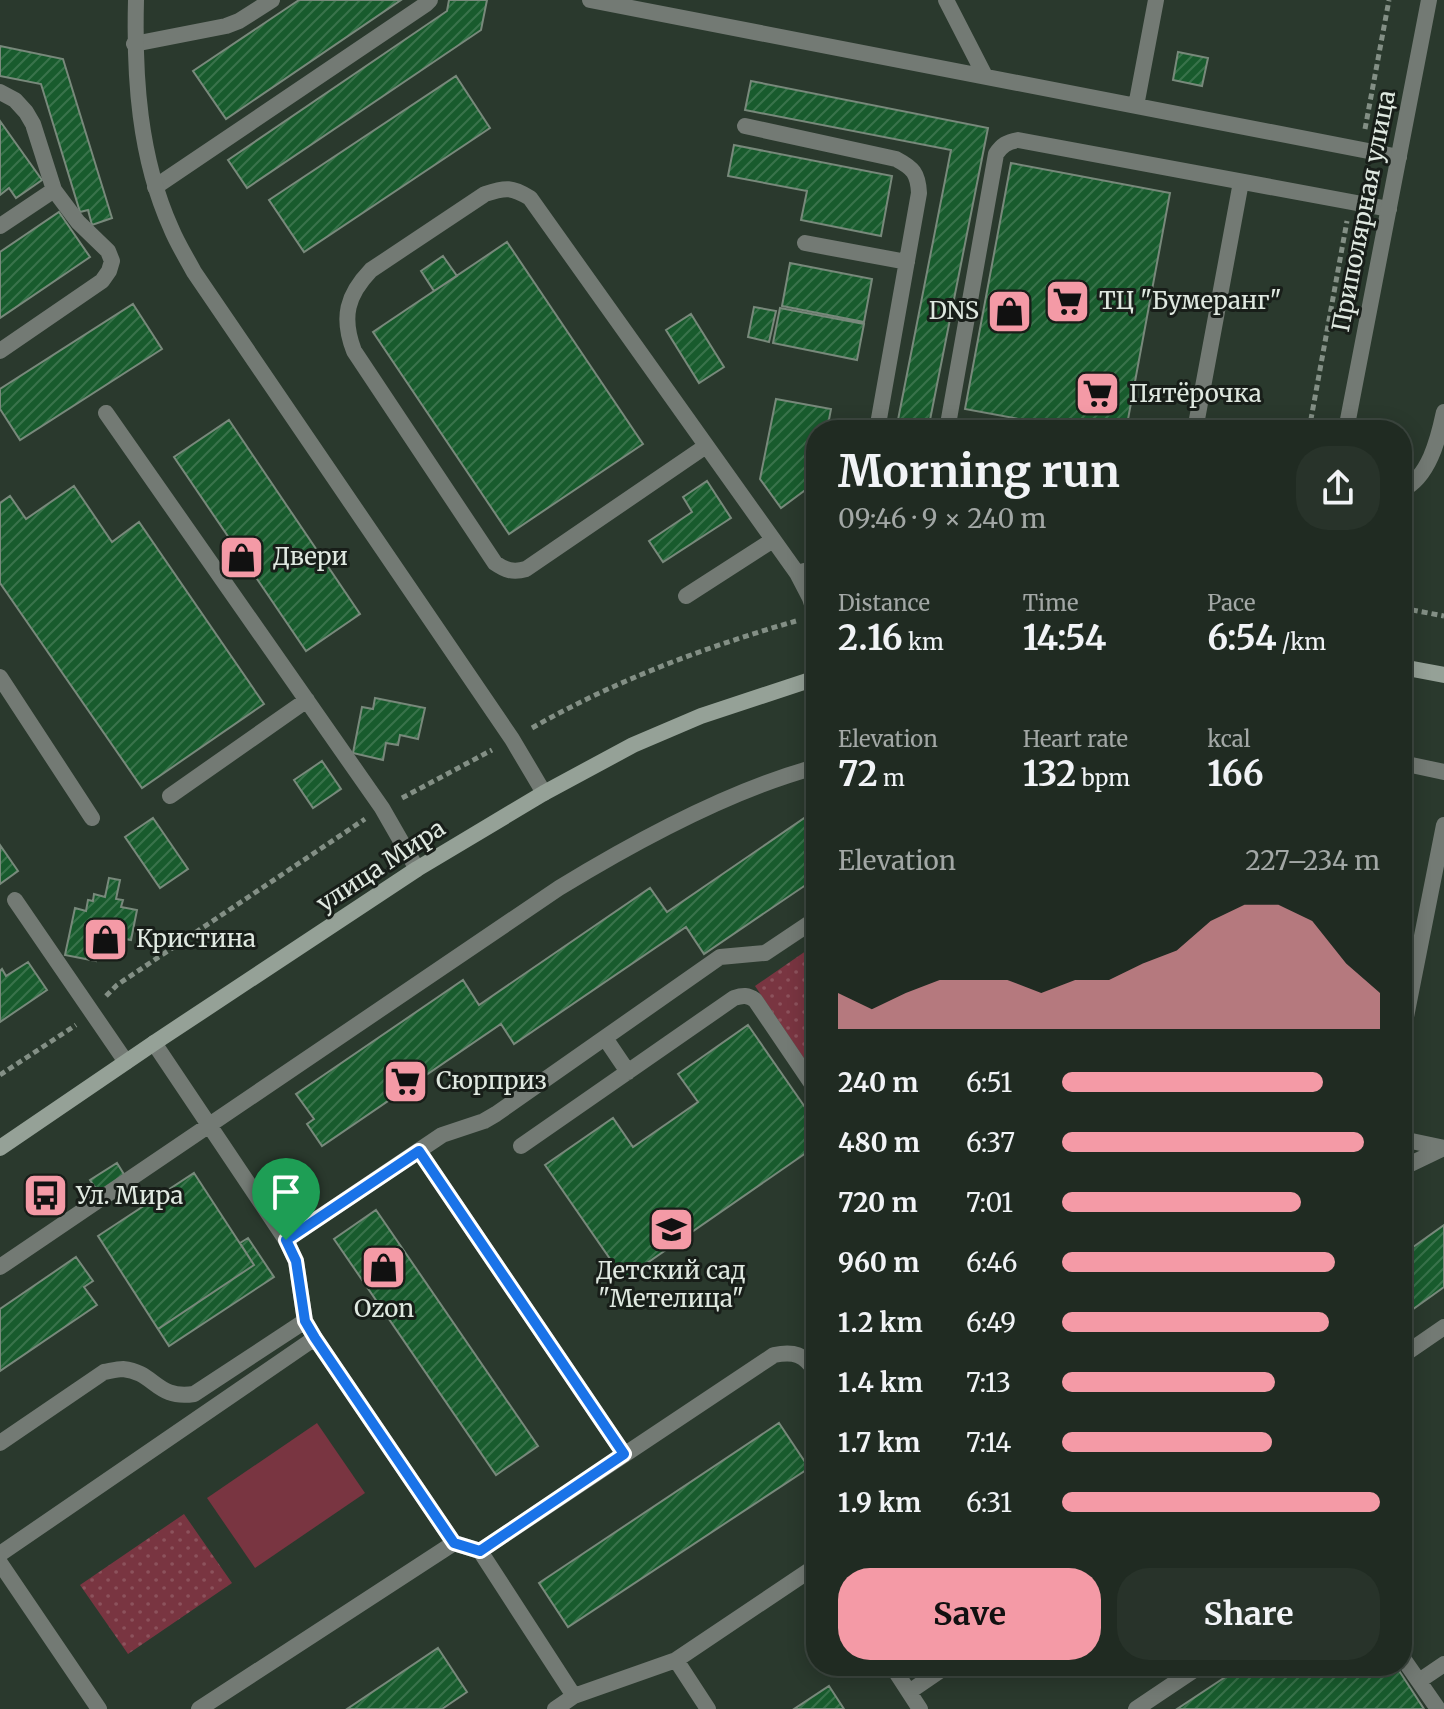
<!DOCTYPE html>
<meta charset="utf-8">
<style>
:root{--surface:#202b22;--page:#28332a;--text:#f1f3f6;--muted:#a2a7a5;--line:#3d4740;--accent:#f49aa6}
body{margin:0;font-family:Merriweather,serif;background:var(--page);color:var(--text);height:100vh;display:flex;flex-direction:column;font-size:30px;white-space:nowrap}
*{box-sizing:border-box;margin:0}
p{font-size:26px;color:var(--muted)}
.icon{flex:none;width:44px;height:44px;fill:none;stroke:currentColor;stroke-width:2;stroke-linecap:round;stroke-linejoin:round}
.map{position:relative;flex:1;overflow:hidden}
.details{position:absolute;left:806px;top:420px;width:606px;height:1256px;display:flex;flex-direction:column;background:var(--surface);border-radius:32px;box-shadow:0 4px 20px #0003,0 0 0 2px var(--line)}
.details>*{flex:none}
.pin{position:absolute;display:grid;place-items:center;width:68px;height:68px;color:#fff;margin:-82px -34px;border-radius:50% 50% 50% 0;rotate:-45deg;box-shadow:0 0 8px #0007}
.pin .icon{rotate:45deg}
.round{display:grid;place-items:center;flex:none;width:84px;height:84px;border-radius:32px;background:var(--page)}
.head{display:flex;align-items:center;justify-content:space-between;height:136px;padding:0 32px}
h1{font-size:44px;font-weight:700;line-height:60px}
.figures{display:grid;grid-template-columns:repeat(3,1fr);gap:12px;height:136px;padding:8px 32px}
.figures div{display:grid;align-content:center}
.figures b{font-size:34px;font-weight:700}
.figures small{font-size:22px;font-weight:400}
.figures p{font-size:22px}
.chart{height:224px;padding:16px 32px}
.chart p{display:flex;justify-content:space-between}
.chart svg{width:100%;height:144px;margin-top:8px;fill:var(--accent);opacity:.7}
.action{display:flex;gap:16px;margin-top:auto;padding:16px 32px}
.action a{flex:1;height:92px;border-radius:32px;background:var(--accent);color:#111;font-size:32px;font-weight:700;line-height:92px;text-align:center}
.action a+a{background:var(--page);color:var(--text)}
ul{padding:0 32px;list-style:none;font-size:26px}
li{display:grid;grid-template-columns:128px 96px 1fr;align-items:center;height:60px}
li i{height:20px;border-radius:10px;background:var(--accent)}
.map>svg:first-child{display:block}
.green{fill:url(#green-dots)}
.pitch{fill:#793541}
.building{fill:url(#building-hatch);stroke:#78897b;stroke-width:2}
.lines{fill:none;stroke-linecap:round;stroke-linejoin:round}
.path{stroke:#838f85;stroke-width:5;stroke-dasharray:6 4;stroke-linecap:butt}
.lane{stroke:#737a74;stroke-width:16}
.street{stroke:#737a74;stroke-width:16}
.secondary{stroke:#95a197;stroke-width:16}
.route-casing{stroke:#fff;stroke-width:16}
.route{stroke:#1a73e8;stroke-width:10}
.labels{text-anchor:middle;stroke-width:6;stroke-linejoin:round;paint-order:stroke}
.street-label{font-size:24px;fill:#dfe8e0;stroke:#181e19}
.poi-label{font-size:24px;fill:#dfe8e0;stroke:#181e19;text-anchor:start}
</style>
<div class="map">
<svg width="1444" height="1709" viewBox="0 0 1444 1709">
<defs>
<pattern id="green-dots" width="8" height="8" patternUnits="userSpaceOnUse" patternTransform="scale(2)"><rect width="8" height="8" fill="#793541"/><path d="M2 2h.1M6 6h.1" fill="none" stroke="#8c525c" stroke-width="1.8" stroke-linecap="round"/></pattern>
<pattern id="building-hatch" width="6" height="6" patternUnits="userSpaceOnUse" patternTransform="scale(2)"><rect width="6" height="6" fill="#185b2d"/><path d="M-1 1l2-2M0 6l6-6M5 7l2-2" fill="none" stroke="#39734b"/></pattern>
</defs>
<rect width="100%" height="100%" fill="#2a392d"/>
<path class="green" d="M816,944v132l-61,-90z
M184,1514l48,69 -104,71 -48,-69z"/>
<path class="pitch" d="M317,1423l48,70 -110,75 -48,-70z"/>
<path class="building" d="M299,0h102l-175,119 -33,-48z
M449,0h38l-6,30 -234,158 -19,-28 219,-149z
M0,46l63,13 49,159 -20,7 -4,-15 -8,2 -39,-128 -41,-8z
M1178,52l30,6 -6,28 -29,-6z
M456,76l34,52 -186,124 -35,-52z
M751,81l237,47 -60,302h-32l55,-280 -206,-40z
M0,121l42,59 -26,18 -7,-10 -9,7z
M734,145l158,31 -11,60 -80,-16 6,-29 -79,-15z
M1011,163l159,30 -44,237h-48l-113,-21z
M59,212l31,45 -90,61v-66z
M507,242l136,202 -134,90 -136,-202z
M443,256l14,20 -23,15 -13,-20z
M790,263l82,16 -8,43 -82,-16z
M133,304l29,45 -142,91 -20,-31v-20z
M754,307l22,4 -7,31 -21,-5z
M780,308l84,16 -7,36 -84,-17z
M691,314l33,53 -25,16 -33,-53z
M776,399l55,10 -4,21h-11v52l-35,26 -21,-29z
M229,420l131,194 -54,37 -132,-194z
M707,481l24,37 -68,44 -14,-21 43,-29 -9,-15z
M74,486l38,56 27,-20 125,182 -122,84 -142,-205v-80l10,-7 16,23z
M375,698l50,10 -7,31 -18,-4 -2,10 -12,-2 -3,17 -30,-7 9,-46 11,2z
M322,761l19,28 -28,19 -19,-28z
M816,810v68l-112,76 -18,-27 -172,117 -13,-20 -179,122 -15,-22 7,-5 -18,-25 167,-114 16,25 171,-117 17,24z
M153,818l35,51 -28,19 -35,-51z
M0,845l18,26 -18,13z
M109,878l11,2 -4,19 7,1 -2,7 16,3 -6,30 -18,-3 -2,10 -12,-2 -3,16 -31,-6 10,-47 11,3 2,-11 5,1 1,-7 11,3z
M28,962l19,28 -47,32v-51l2,-2 4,7z
M748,1025l68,98v23l-192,133 -79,-114 68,-47 20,29 65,-45 -20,-28z
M117,1163l8,13 -26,17 -9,-13z
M194,1173l60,92 -96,64 -60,-93z
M376,1210l162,236 -42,29 -162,-236z
M1444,1225v62l-42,30v-62z
M248,1238l26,39 -105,69 -11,-17 96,-64 -14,-22z
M76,1257l17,24 -9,6 13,18 -97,66v-62z
M779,1423l30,45 -241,159 -29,-44z
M438,1648l29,44 -25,17h-95z
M1242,1666h154l28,43h-247z
M829,1686l15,23h-50z"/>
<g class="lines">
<path class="path" d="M1365,129l24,-129
M1309,430l38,-209
M1402,608l42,8
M532,728c82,-47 173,-81 264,-107
M402,798l90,-48
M106,996l11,-11 248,-166
M0,1075l76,-50"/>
<path class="lane" d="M590,0l809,157
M946,0l39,76
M134,44l92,-18 13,-5 33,-21
M0,92l15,8 11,12 7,12 21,66 24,32 30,29 4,10 -3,10 -7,10 -102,70
M1136,106l20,-106
M745,126l151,33c17,9 22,14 23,34l-42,237
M155,187l271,-183 4,-4
M0,226l54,-36
M805,243l102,19
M106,413l276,395 35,61
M947,430l49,-276c6,-9 11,-12 22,-14l371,69
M1195,430l46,-248
M706,446l-180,123c-13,4 -21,1 -31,-6l-141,-212c-13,-34 -7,-56 17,-81l114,-76c21,-7 27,-7 45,4l267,375
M1402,490c27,-13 36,-50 42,-78
M816,568l-19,5 13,25 6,19
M686,596l87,-56
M0,677l92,141
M1402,763l42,9
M170,796l137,-96
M15,900l111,162
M1402,1037l42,-212
M605,1038l23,34
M154,1043l132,197 10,21 9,60 10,17 139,205 26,8 94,145
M1402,1139l42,9
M521,1146l213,-148c9,-3 14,-3 21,2l61,90
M419,1151l205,303
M1402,1168l42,-20
M286,1240l156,-105 42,-14 12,-7 224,-157 45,-4 51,-34
M0,1267l559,-379c77,-47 170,-98 257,-121
M1402,1356l42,-29
M0,1443l104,-71c6,-1 13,-3 19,-3 32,3 33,31 71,25l111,-73
M480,1551l294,-196c20,-4 30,-1 42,17
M0,1554l315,-216
M0,1563l99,146
M1402,1657l36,52
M676,1660l32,49
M892,1666l28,43
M1419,1681l25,-17
M909,1692l38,-26
M199,1709l255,-166
M555,1709l19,-13 102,-36 140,-94
M1136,1709l64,-43"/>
<path class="street" d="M136,0c-2,77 3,157 35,228 6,15 15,29 23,44l318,467 32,54
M1346,430l83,-430"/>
<path class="secondary" d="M1402,667l42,8
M0,1148l154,-105 263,-174 127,-76 89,-48 68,-29 115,-38"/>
</g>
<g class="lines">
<defs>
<path id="route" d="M419,1151l205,303 -144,97 -26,-8 -139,-205 -10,-17 -9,-60 -10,-21z"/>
</defs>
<use href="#route" class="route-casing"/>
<use href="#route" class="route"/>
</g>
<defs>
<symbol id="supermarket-square" viewBox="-11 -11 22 22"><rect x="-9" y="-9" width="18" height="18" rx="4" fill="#f49aa6" stroke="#181e19"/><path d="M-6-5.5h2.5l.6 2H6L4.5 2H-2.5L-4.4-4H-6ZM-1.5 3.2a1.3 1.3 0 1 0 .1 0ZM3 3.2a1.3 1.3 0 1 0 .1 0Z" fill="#111"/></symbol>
<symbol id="shop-square" viewBox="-11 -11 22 22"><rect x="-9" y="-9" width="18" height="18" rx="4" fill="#f49aa6" stroke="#181e19"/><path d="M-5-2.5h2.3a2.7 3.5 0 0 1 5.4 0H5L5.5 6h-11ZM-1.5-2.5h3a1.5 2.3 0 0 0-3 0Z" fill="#111"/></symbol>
<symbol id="bus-square" viewBox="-11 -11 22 22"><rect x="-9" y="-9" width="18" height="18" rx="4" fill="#f49aa6" stroke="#181e19"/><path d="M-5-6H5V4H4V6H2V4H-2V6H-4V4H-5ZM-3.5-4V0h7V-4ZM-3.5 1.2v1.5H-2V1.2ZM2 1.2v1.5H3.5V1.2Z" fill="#111"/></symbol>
<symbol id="school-square" viewBox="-11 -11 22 22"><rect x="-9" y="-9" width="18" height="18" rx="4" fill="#f49aa6" stroke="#181e19"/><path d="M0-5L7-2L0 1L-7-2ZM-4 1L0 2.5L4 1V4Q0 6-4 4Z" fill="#111"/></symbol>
</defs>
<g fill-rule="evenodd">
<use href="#supermarket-square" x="1042" y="276" width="51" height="51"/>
<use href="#shop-square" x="984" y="286" width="51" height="51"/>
<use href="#supermarket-square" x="1072" y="368" width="51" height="51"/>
<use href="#shop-square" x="216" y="532" width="51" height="51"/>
<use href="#shop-square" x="80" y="914" width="51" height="51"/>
<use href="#supermarket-square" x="380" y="1056" width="51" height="51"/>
<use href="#bus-square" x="20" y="1170" width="51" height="51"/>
<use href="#school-square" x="646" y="1204" width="51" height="51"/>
<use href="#shop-square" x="358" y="1242" width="51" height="51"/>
</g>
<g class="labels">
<g class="street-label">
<text transform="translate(1364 211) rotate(-79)" y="8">Приполярная улица</text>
<text transform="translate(381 866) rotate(-33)" y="8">улица Мира</text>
</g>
<g class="poi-label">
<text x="1099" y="309">ТЦ "Бумеранг"</text>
<text x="979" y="319" text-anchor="end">DNS</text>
<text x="1129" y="402">Пятёрочка</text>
<text x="273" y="565">Двери</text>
<text x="136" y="947">Кристина</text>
<text x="436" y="1089">Сюрприз</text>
<text x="76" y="1204">Ул. Мира</text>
<text x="671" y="1279" text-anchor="middle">Детский сад<tspan x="671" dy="28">"Метелица"</tspan></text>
<text x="384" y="1317" text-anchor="middle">Ozon</text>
</g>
</g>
</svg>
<div class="pin" style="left:286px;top:1240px;background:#1e9e55"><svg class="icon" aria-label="arrive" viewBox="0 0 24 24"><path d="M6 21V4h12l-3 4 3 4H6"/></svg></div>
<section class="details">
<div class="head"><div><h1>Morning run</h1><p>09:46 · 9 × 240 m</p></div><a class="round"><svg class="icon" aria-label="share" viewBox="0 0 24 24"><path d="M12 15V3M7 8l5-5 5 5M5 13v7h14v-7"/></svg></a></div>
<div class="figures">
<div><p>Distance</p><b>2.16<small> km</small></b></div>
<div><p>Time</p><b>14:54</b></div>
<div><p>Pace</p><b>6:54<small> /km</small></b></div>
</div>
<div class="figures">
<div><p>Elevation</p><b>72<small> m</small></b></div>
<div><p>Heart rate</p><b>132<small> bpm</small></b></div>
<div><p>kcal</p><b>166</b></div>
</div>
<div class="chart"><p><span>Elevation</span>227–234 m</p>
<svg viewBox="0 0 160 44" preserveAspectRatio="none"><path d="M0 44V33L10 38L20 33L30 29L40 29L50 29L60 33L70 29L80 29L90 24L100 20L110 11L120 6L130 6L140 11L150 24L160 33V44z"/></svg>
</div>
<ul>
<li><b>240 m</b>6:51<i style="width:82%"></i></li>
<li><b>480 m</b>6:37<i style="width:95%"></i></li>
<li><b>720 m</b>7:01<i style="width:75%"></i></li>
<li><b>960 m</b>6:46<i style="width:86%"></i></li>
<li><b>1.2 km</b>6:49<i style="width:84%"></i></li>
<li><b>1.4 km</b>7:13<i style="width:67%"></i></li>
<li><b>1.7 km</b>7:14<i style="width:66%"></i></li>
<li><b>1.9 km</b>6:31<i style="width:100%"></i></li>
</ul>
<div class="action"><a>Save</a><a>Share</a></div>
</section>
</div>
